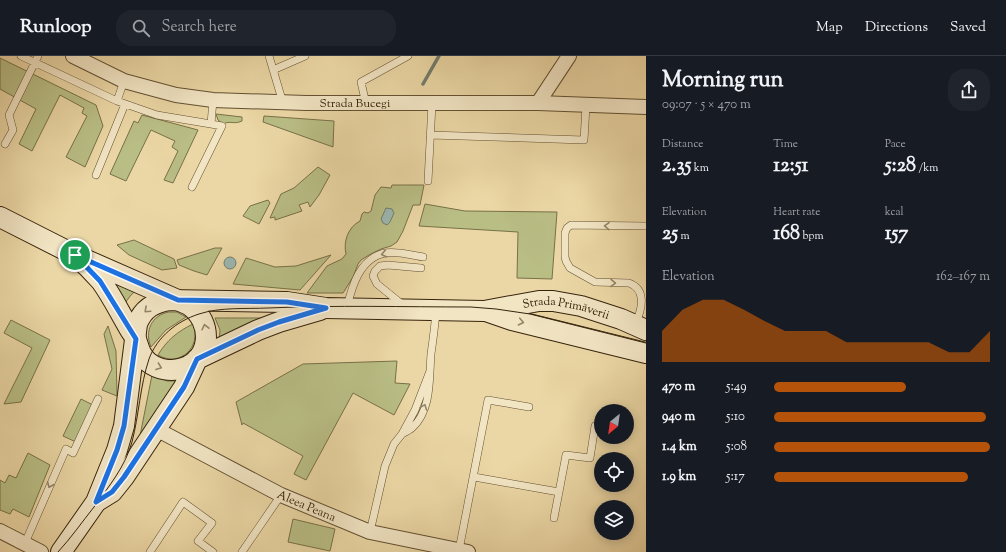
<!DOCTYPE html>
<meta charset="utf-8">
<style>
:root{--surface:#171b24;--page:#20242c;--text:#f1f3f6;--muted:#9ea1a6;--line:#363941;--accent:#b45309}
body{margin:0;font-family:"Sorts Mill Goudy",serif;background:var(--page);color:var(--text);height:100vh;display:flex;flex-direction:column;font-size:15px;white-space:nowrap}
*{box-sizing:border-box;margin:0}
p{font-size:13px;color:var(--muted)}
.icon{flex:none;width:22px;height:22px;fill:none;stroke:currentColor;stroke-width:2;stroke-linecap:round;stroke-linejoin:round}
.map{position:relative;flex:1;overflow:hidden}
.details{display:flex;flex-direction:column;background:var(--surface);width:360px}
.details>*{flex:none}
.needle{width:26px;rotate:209deg}
.controls{position:absolute;left:594px;top:348px;display:grid;gap:8px}
.controls a{display:grid;place-items:center;width:40px;height:40px;border-radius:50%;background:var(--surface);box-shadow:0 2px 10px #0003;font-size:20px}
.pin{position:absolute;display:grid;place-items:center;width:34px;height:34px;color:#fff;margin:-17px;border:2px solid #fff;border-radius:50%;box-shadow:0 1px 4px #0007}
.round{display:grid;place-items:center;flex:none;width:42px;height:42px;border-radius:16px;background:var(--page)}
.headline{display:flex;align-items:center;justify-content:space-between;height:68px;padding:0 16px}
h1{font-size:22px;font-weight:700;line-height:30px}
.stats{display:grid;grid-template-columns:repeat(3,1fr);gap:6px;height:68px;padding:4px 16px}
.stats div{display:grid;align-content:center}
.stats b{font-size:20px;font-weight:700}
.stats small{font-size:11px;font-weight:400}
.stats p{font-size:11px}
.chart{height:112px;padding:8px 16px}
.chart p{display:flex;justify-content:space-between}
.chart svg{width:100%;height:72px;margin-top:4px;fill:var(--accent);opacity:.7}
ul{padding:0 16px;list-style:none;font-size:13px}
li{display:grid;grid-template-columns:64px 48px 1fr;align-items:center;height:30px}
li i{height:10px;border-radius:5px;background:var(--accent)}
header{display:flex;align-items:center;gap:24px;box-sizing:border-box;height:56px;padding:0 20px;background:var(--surface);border-bottom:1px solid var(--line)}
header strong{font-size:19px}
nav{display:flex;gap:22px;margin-inline-start:auto;font-size:14px}
.search{width:280px;height:36px;background:var(--page);display:flex;align-items:center;gap:10px;box-sizing:border-box;padding:0 14px;border-radius:16px;color:var(--muted);font-size:15px}
main{display:flex;flex:1;min-height:0}
.map>svg:first-child{display:block}
.green{fill:#b9be85;stroke:#787048}
.water{fill:#9bb7b0;stroke:#737c6e}
.lines{fill:none;stroke-linecap:round;stroke-linejoin:round}
.stream{stroke:#737c6e;stroke-width:3.5}
.lane-casing{stroke:#635032;stroke-width:8}
.street-casing{stroke:#635032;stroke-width:16}
.secondary-casing{stroke:#36230c;stroke-width:22}
.lane{stroke:#f2e5c4;stroke-width:7}
.street{stroke:#f2e5c4;stroke-width:14}
.secondary{stroke:#f2e5c4;stroke-width:20}
.tram{stroke:#36230c;stroke-width:1}
.oneway{stroke:#948468}
.route-casing{stroke:#fff;stroke-width:8}
.route{stroke:#1a73e8;stroke-width:5}
.labels{text-anchor:middle;stroke-width:4;stroke-linejoin:round;paint-order:stroke}
.street-label{font-size:12px;fill:#36230c;stroke:#f2e5c4}
</style>
<header>
<strong>Runloop</strong>
<div class="search"><svg class="icon" aria-label="search" viewBox="0 0 24 24"><circle cx="10" cy="10" r="6"/><path d="M15 15l6 6"/></svg>Search here</div>
<nav><a>Map</a><a>Directions</a><a>Saved</a></nav>
</header>
<main>
<div class="map">
<svg width="646" height="496" viewBox="0 0 646 496">
<rect width="100%" height="100%" fill="#ebd7a5"/>
<filter id="stains"><feTurbulence type="fractalNoise" baseFrequency=".005" numOctaves="4"/><feColorMatrix values="0 0 0 0 .2 0 0 0 0 .09 0 0 0 0 .02 0 0 0 .5 -.17"/></filter>
<radialGradient id="worn" r=".72"><stop offset=".6" stop-color="#630" stop-opacity="0"/><stop offset="1" stop-color="#630" stop-opacity=".3"/></radialGradient>
<path class="green" d="M0,2l96,47 7,21 -18,41 -19,-10 21,-41 -5,-3 2,-5 -24,-13 -28,56 -13,-7 17,-35 -36,-20z
M216,58l26,3v4c-9,4 -11,-1 -19,3l-5,-4z
M142,59l56,15 -25,53 -9,-3 14,-29 -6,-4 3,-6 -24,-11 -25,51 -16,-7 24,-53 4,2z
M264,60l70,5 -1,26 -70,-25z
M318,111l12,8 -11,20 -9,12 -2,-5 -9,3 3,6 -27,9v-3l-5,1 11,-24 13,-6z
M392,129h32l-4,20h-7l-10,26 -6,11 -6,4 -10,3 -12,6 -8,5 -3,4 -5,13 -10,16h-36l20,-27 15,-7 4,-5c-3,-12 2,-27 14,-33l2,-7 2,-2 4,1 3,-2 4,-16 6,-8 10,1z
M268,144l2,3 -11,21 -16,-8 7,-10z
M425,148l40,7 92,1 -5,67 -35,-1 1,-46 -99,-6z
M134,184l40,19 3,9 -15,2 -33,-15 -12,-10z
M215,192h7l-15,27 -13,-4 -15,-6 -2,-5z
M331,199l-31,35 -67,-6 13,-26 29,9 21,-1z
M100,212l40,19 -9,8 -6,8z
M169,256h8l9,5 -20,13 -15,17c-7,-16 1,-32 18,-35z
M215,262h46l-42,24 1,-12z
M11,264l39,20 -29,62 -17,2 28,-56 -28,-15z
M193,268c9,23 -13,44 -35,31 8,-14 20,-24 35,-31z
M108,270l8,25 1,45 -15,-6 10,-21 -8,-35z
M397,305l-2,22 15,1 -16,31 -41,-22 -47,87 -12,-6 9,-18 -60,-33 -1,2 -6,-23 67,-38z
M152,319l15,6h14l-43,65z
M81,343l14,7 -17,37 -15,-7z
M28,397l22,12 -21,52 -16,-8 -3,5 -10,-4v-30l5,3 4,-8 7,3z
M293,463l42,10 -5,22 -42,-9z"/>
<path class="water" d="M386,152l6,1 2,4 -4,9 -3,3 -4,-2 -2,-4z
M224 207a6 6 0 1 1 12 0a6 6 0 1 1-12 0Z"/>
<g class="lines">
<path class="stream" d="M423,28l16,-28"/>
<defs>
<path id="lane" d="M21,0l96,45 40,14 54,9 2,-24
M269,0l14,47
M273,14l32,-14
M117,45l7,-20
M366,48l-5,-22 47,-26
M430,79l154,5 2,-34
M5,88l8,-14 -4,-15 29,-59
M96,119l29,-71
M428,125l4,-77
M192,131l30,-61 -11,-2
M403,249l-26,-21 -4,-8 2,-5 5,-5 8,-1 33,3
M347,251c5,-21 13,-49 38,-54 10,-2 27,2 38,4
M635,268c8,-16 11,-35 -6,-41l-34,-1 -25,-14 -4,-7 -1,-4v-24l2,-5 4,-3 75,1
M402,378c3,-2 8,-4 10,-6 20,-18 17,-50 19,-74 2,-14 4,-29 5,-43
M474,421l85,15 -5,26
M559,436l7,-37 24,3 5,-32
M370,476l15,-66 9,-22 8,-10 13,-24 15,-39
M25,487l41,-94 7,4 25,-54
M459,494l29,-150 41,7
M150,496l33,-50 29,21 -14,18 15,11
M242,496l39,-57"/>
<g id="street">
<path id="s1" d="M73,0l51,25 52,14 37,5 93,3h232l108,4"/>
<path d="M538,47l31,-47"/>
<path id="s2" d="M156,373l125,66 89,37 98,20"/>
<path d="M0,475l41,21"/>
</g>
<g id="secondary">
<path d="M0,161l75,38 114,50c24,17 23,53 -6,63 -11,4 -25,2 -35,-6 -8,-7 -9,-14 -12,-23 -2,-4 -5,-7 -7,-11 -9,-15 -17,-32 -28,-47 -8,-9 -17,-18 -26,-26"/>
<path d="M486,255l26,9 134,33"/>
<path d="M99,444l13,-8 12,-15 60,-90 13,-28 61,-29 21,-8 41,-12"/>
<path id="s3" d="M61,496l35,-50 21,-52 7,-24 13,-102c6,-15 17,-22 33,-24l117,2 39,6 158,3 55,-10h14l28,5 40,13 25,11"/>
</g>
</defs>
<use href="#lane" class="lane-casing"/>
<use href="#street" class="street-casing"/>
<use href="#secondary" class="secondary-casing"/>
<use href="#lane" class="lane"/>
<use href="#street" class="street"/>
<use href="#secondary" class="secondary"/>
<path class="tram" d="M58,496c13,-14 24,-30 36,-45 15,-21 31,-40 38,-65 7,-27 8,-56 17,-83 8,-22 28,-38 50,-45 21,-7 47,-5 69,-6 68,-3 136,-1 203,-1l25,2 34,5 116,29"/>
</g>
<defs><path id="oneway-chevron" d="M-2-3.5L2.5 0L-2 3.5" fill="none" stroke-width="1.6" stroke-linecap="round" stroke-linejoin="round"/></defs>
<g class="oneway">
<use href="#oneway-chevron" transform="translate(607 170) rotate(-179)"/>
<use href="#oneway-chevron" transform="translate(384 198) rotate(168)"/>
<use href="#oneway-chevron" transform="translate(613 227) rotate(1)"/>
<use href="#oneway-chevron" transform="translate(147 254) rotate(137)"/>
<use href="#oneway-chevron" transform="translate(521 266) rotate(12)"/>
<use href="#oneway-chevron" transform="translate(205 271) rotate(-103)"/>
<use href="#oneway-chevron" transform="translate(159 311) rotate(20)"/>
<use href="#oneway-chevron" transform="translate(424 351) rotate(-70)"/>
<use href="#oneway-chevron" transform="translate(50 429) rotate(113)"/>
</g>
<g class="lines">
<defs>
<path id="route" d="M75,199l103,45 109,2 39,6 -47,14 -21,8 -61,29 -13,28 -60,90 -12,15 -16,10 21,-52 7,-24 12,-87 -36,-58z"/>
</defs>
<use href="#route" class="route-casing"/>
<use href="#route" class="route"/>
</g>
<g class="labels">
<g class="street-label">
<text dy="4" stroke="none"><textPath href="#s1" startOffset="290">Strada Bucegi</textPath></text>
<text dy="4" stroke="none"><textPath href="#s3" startOffset="686">Strada Primăverii</textPath></text>
<text dy="4" stroke="none"><textPath href="#s2" startOffset="169">Aleea Peana</textPath></text>
</g>
</g>
<rect width="100%" height="100%" filter="url(#stains)"/>
<rect width="100%" height="100%" fill="url(#worn)"/>
</svg>
<div class="controls">
<a><svg class="needle" viewBox="-14 -14 28 28"><path d="M0-13l5 13h-10z" fill="#e53935"/><path d="M0 13l5-13h-10z" fill="#9ea1a6"/></svg></a>
<a><svg class="icon" aria-label="locate" viewBox="0 0 24 24"><circle cx="12" cy="12" r="6"/><path d="M12 2v4M12 18v4M2 12h4M18 12h4"/></svg></a>
<a><svg class="icon" aria-label="layers" viewBox="0 0 24 24"><path d="M12 4l9 5-9 5-9-5zM3 14l9 5 9-5"/></svg></a>
</div>
<div class="pin" style="left:75px;top:199px;background:#1e9e55"><svg class="icon" aria-label="arrive" viewBox="0 0 24 24"><path d="M6 21V4h12l-3 4 3 4H6"/></svg></div>
</div>
<section class="details">
<div class="headline"><div><h1>Morning run</h1><p>09:07 · 5 × 470 m</p></div><a class="round"><svg class="icon" aria-label="share" viewBox="0 0 24 24"><path d="M12 15V3M7 8l5-5 5 5M5 13v7h14v-7"/></svg></a></div>
<div class="stats">
<div><p>Distance</p><b>2.35<small> km</small></b></div>
<div><p>Time</p><b>12:51</b></div>
<div><p>Pace</p><b>5:28<small> /km</small></b></div>
</div>
<div class="stats">
<div><p>Elevation</p><b>25<small> m</small></b></div>
<div><p>Heart rate</p><b>168<small> bpm</small></b></div>
<div><p>kcal</p><b>157</b></div>
</div>
<div class="chart"><p><span>Elevation</span>162–167 m</p>
<svg viewBox="0 0 160 44" preserveAspectRatio="none"><path d="M0 44V25L10 12L20 6L30 6L40 12L50 19L60 25L70 25L80 25L90 32L100 32L110 32L120 32L130 32L140 38L150 38L160 25V44z"/></svg>
</div>
<ul>
<li><b>470 m</b>5:49<i style="width:61%"></i></li>
<li><b>940 m</b>5:10<i style="width:98%"></i></li>
<li><b>1.4 km</b>5:08<i style="width:100%"></i></li>
<li><b>1.9 km</b>5:17<i style="width:90%"></i></li>
</ul>
</section>
</main>
